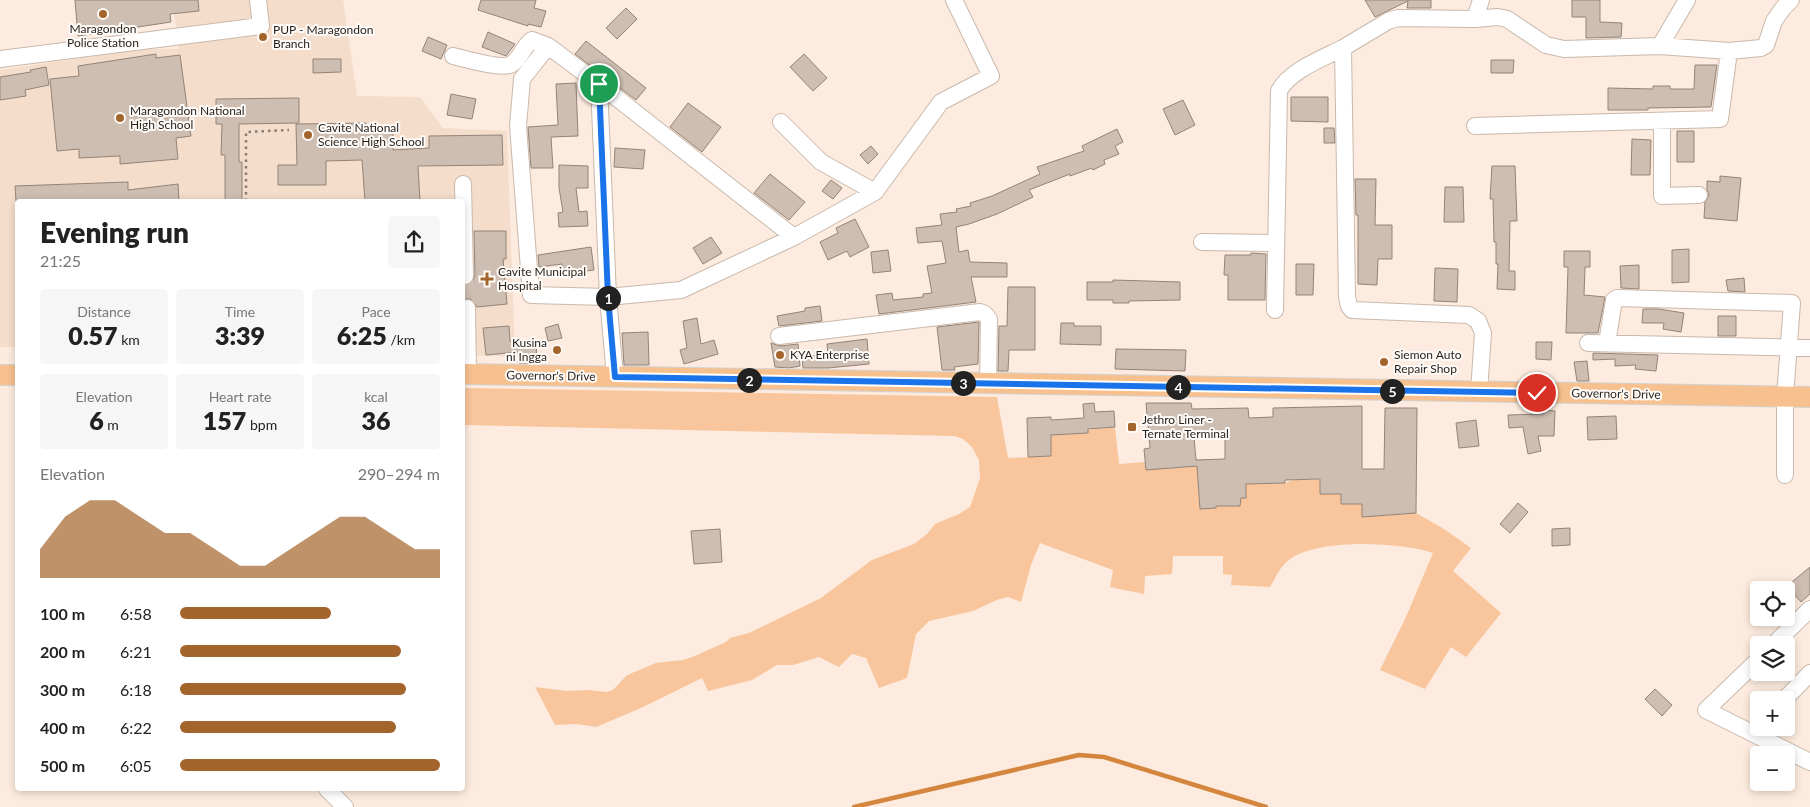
<!DOCTYPE html>
<meta charset="utf-8">
<style>
:root{--surface:#fff;--page:#f6f6f6;--text:#222;--muted:#767676;--accent:#a4652c}
body{margin:0;font-family:Lato,sans-serif;background:var(--page);color:var(--text);height:100vh;display:flex;flex-direction:column;font-size:19px;white-space:nowrap}
*{box-sizing:border-box;margin:0}
p{font-size:16px;color:var(--muted)}
.icon{flex:none;width:28px;height:28px;fill:none;stroke:currentColor;stroke-width:2;stroke-linecap:round;stroke-linejoin:round}
.map{position:relative;flex:1;overflow:hidden}
.details{position:absolute;left:15px;top:199px;width:450px;height:592px;display:flex;flex-direction:column;background:var(--surface);border-radius:5px;box-shadow:0 2px 8px #0003}
.details>*{flex:none}
.fabs{position:absolute;left:1750px;top:581px;display:grid;gap:10px}
.fabs a{display:grid;place-items:center;width:45px;height:45px;border-radius:5px;background:var(--surface);box-shadow:0 2px 8px #0003;font-size:25px}
.pin{position:absolute;display:grid;place-items:center;width:42px;height:42px;color:#fff;margin:-21px;border:2px solid #fff;border-radius:50%;box-shadow:0 1px 5px #0007}
.km{position:absolute;width:25px;height:25px;margin:-12px;border-radius:50%;background:#222;color:#fff;font-size:14px;line-height:25px;text-align:center}
.round{display:grid;place-items:center;flex:none;width:52px;height:52px;border-radius:5px;background:var(--page)}
.overview{display:flex;align-items:center;justify-content:space-between;height:85px;padding:0 25px}
h1{font-size:28px;font-weight:800;line-height:38px}
.metrics{display:grid;grid-template-columns:repeat(3,1fr);gap:8px;height:85px;padding:5px 25px}
.metrics div{display:grid;align-content:center;border-radius:5px;background:var(--page);text-align:center}
.metrics b{font-size:25px;font-weight:800}
.metrics small{font-size:14px;font-weight:400}
.metrics p{font-size:14px}
.chart{height:140px;padding:10px 25px}
.chart p{display:flex;justify-content:space-between}
.chart svg{width:100%;height:90px;margin-top:5px;fill:var(--accent);opacity:.7}
ul{padding:0 25px;list-style:none;font-size:16px}
li{display:grid;grid-template-columns:80px 60px 1fr;align-items:center;height:38px}
li i{height:12px;border-radius:6px;background:var(--accent)}
.map>svg:first-child{display:block}
.built{fill:#f5ddcb}
.green{fill:#f8c59c}
.lines{fill:none;stroke-linecap:round;stroke-linejoin:round}
.stream{stroke:#d5863e;stroke-width:4.5}
.building{fill:#cebdb1;stroke:#938478;fill-rule:evenodd}
.minor-tunnel{stroke:#d1c2b7;stroke-width:16;stroke-dasharray:16 8;stroke-linecap:butt}
.minor-casing{stroke:#c9b9ac;stroke-width:18}
.major-casing{stroke:#d3d2d1;stroke-width:22}
.path{stroke:#877c73;stroke-width:2.5;stroke-dasharray:2.5 4;stroke-linecap:butt}
.minor{stroke:#fff;stroke-width:16}
.major{stroke:#f7c18f;stroke-width:20}
.route-casing{stroke:#fff;stroke-width:10}
.route{stroke:#1a73e8;stroke-width:6}
.poi-dot{fill:#a4652c;stroke:#fefbf8;stroke-width:2}
.labels{text-anchor:middle;stroke-width:4;stroke-linejoin:round;paint-order:stroke}
.poi-label{font-size:12px;fill:#251f1a;stroke:#fefbf8;text-anchor:start}
.street-label{font-size:12px;fill:#251f1a;stroke:#fefbf8}
</style>
<div class="map">
<svg width="1810" height="807" viewBox="0 0 1810 807">
<rect width="100%" height="100%" fill="#fcebde"/>
<path class="built" d="M172,0h171l14,96 63,1 23,31 64,3 8,225h-52l-1,-155h-444l-1,146h-17v-277l139,-21h40z"/>
<path class="green" d="M463,388l534,9 11,61 43,-2v-22l37,-1v-3l27,-3 4,37 26,-2 1,8 51,-4 3,43 16,-1v-2h24l1,-8 5,-1v-13l39,-1 8,-3h27l21,14 1,10h20v13l54,-4 28,16 27,19 -18,23 48,42 -35,44 -15,-10 -26,42 -45,-19 26,-53 27,-64c-33,-11 -113,-15 -143,6 -10,7 -14,18 -20,28l-39,-2 1,-10 -9,-1v-18h-50l-1,18 -27,2 -1,18 -34,-7 3,-17 -73,-27 -9,22 -10,37 -13,-5 -9,2 -26,12 -44,10 -13,13 -9,44 -28,10 -13,-30 -14,-4 -13,13 -20,-10 -26,8h-16l-25,15 -44,11 -6,-13 -61,30 -45,19 -19,-3 -22,1 -20,-38 32,4 20,-1 20,2 6,-2 13,-14 6,-3 24,-10 27,-3 12,-4 31,-14 4,-4 19,-5 72,-35 51,-38 42,-16 13,-10 8,-10 24,-10 11,-7 10,-29 -1,-18 -7,-13 -9,-8 -8,-3 -492,-11z"/>
<g class="lines">
<path class="stream" d="M854,807l225,-52 25,2 162,50"/>
</g>
<path class="building" d="M75,0h123l1,11 -29,3 1,8 -93,14z
M481,0h55l-2,8 12,3 -5,16 -13,-3v2l-50,-16z
M1365,0h66v8h-24l1,-7 -33,16z
M1572,0h28v22l22,1 -1,14 -35,1v-21h-14z
M626,8l11,11 -20,20 -11,-11z
M488,32l27,12 -9,12 -24,-9z
M428,37l19,8 -6,14 -19,-8z
M586,41l60,47 -10,12 -61,-46z
M156,54v4l24,-3 11,81 -15,2 2,21 -58,5v-8l-41,2v-9l-22,2 -7,-72 29,-3 -1,-10z
M804,54l23,24 -14,13 -23,-24z
M313,59h28v13l-28,1z
M1491,60h23l-1,13h-22z
M1695,65h22l-6,42 -63,1v2h-40v-22l45,1v-3h17v3h24z
M46,67l3,18 -24,5 1,6 -26,4v-23l31,-5 -1,-2z
M576,83l2,53 -27,1 2,31h-22l-3,-41 30,-2 -2,-41z
M451,94l25,5 -4,20 -25,-4z
M1291,97h37v25l-37,-1z
M299,98v25l-60,1v38h3v39h-17v-46h-4l1,-31h-6v-25z
M1183,100l12,25 -20,10 -12,-26z
M688,103l33,24 -19,25 -32,-25z
M366,123v4h27v23l36,-2v-12l73,-1 1,30 -85,1 2,35h-55l-3,-41 -36,1v24h-48v-20h19l-1,-41z
M1324,128h10l1,15h-11z
M1117,129l6,13 -8,4 4,8 -15,6 1,4 -12,6 -1,-2 -22,8v-2l-41,16 4,7 -36,17 -28,10 -13,3 3,25 9,-2 2,12 37,1v14h-36l5,25 -97,12 -3,-19 16,-2 1,7 30,-3v-3l9,-1 -5,-27 19,-3 -4,-22 -24,2 -2,-15 26,-3 -2,-11 17,-2 -1,-3 15,-3 -1,-3 22,-7 48,-22 -3,-7 47,-16 -2,-5z
M1677,131h17v31h-17z
M1632,139l19,1 -1,35h-19z
M871,146l7,8 -10,10 -8,-9z
M615,148l30,2 -2,19 -29,-2z
M559,165l29,1v22h-12l3,24 8,-1 1,15 -29,1 -1,-14 5,-1 -4,-24z
M1492,166h23l2,55h-7l-1,50h6v19l-18,-1 1,-25h-2v-22h-2l-1,-43h-3z
M770,174l35,28 -16,18 -35,-27z
M1720,176l21,2 -4,43 -33,-3 1,-16 4,-7 -2,-6v-8l13,1z
M1355,179h21l-1,46h17v34h-14l-1,26 -19,-1v-69h-2z
M831,180l11,8 -9,11 -11,-8z
M128,182v8l50,-6 1,17h-163l-1,-15z
M1445,187h18l1,35h-20z
M855,219l14,28 -19,10 -3,-6 -19,9 -8,-18 18,-9 -2,-5z
M474,231h32v28h-3l4,45 -30,3 -6,-8h-8l-1,-14 9,-1 4,-8z
M711,237l11,16 -19,11 -10,-16z
M591,247l3,23 -31,4 -1,-10 -23,3 -1,-12z
M1689,249v33l-17,1v-33z
M888,250l3,21 -18,2 -2,-21z
M1564,251h26v16h-5l-1,28 21,2 -7,36h-32l2,-66h-4z
M1251,253l15,1 -1,46h-37v-25h-4l1,-20h26z
M1296,264h18l-1,31h-17z
M1639,265v24l-18,-1 -1,-22z
M1435,268l23,1 -1,33 -23,-1z
M1744,278l1,14 -17,-1 -2,-11z
M1113,280l67,2v18l-51,1v2h-16v-3h-26v-18h26z
M1008,287h27v63h-26l-1,21h-10l1,-45h8z
M820,306l2,15 -43,5 -2,-10 28,-5v-3z
M1643,309h16l25,4 -3,19 -18,-3 1,-6h-22z
M1718,316h18v20h-18z
M697,318l4,26 13,-4 4,14 -34,10 -4,-14 7,-2 -4,-27z
M979,322l-1,42 -24,3 1,3h-13l-5,-43z
M1061,323h13v3h27v19l-41,-1z
M558,324l4,14 -14,3 -3,-13z
M509,326l1,15 26,-1 1,23h-18l-1,-11 -32,3 -3,-27z
M648,332l1,33h-25l-2,-32z
M867,339l2,25 -41,4h-25l-1,-11 26,-3 -1,-10z
M1536,342h16l-1,18 -15,-1z
M771,343l9,3 18,-2 2,22 -11,2 -14,-1z
M1116,349l70,1 -1,21 -70,-2z
M1593,353l65,2 -2,16 -21,-2 1,-4 -21,1v-7l-22,1z
M1587,361l2,20h-12l-3,-19z
M1094,403l1,9 19,-1 1,16 -27,2v4l-37,2v21l-23,1 -1,-39 24,-1v3l33,-2 -1,-14z
M1146,403h45l1,6 56,-1 1,10 24,-1v-9l89,-2v63h22l1,-61h32l-1,105 -54,4v-13h-21v-10h-21v-15l-35,1v3l-39,1v14h-5l-1,8h-24v2l-16,1 -3,-43 -51,4 -2,-21 6,-1zM1225,436v23l-29,1 -2,-23z
M1543,410l12,1 -1,25h-16l3,15 -13,3 -5,-27 -14,1 -1,-13 35,-1z
M1616,416l1,23 -29,1 -1,-23z
M1476,420l3,26 -20,2 -3,-25z
M1518,503l10,9 -18,21 -10,-9z
M1570,528v17l-18,1v-17z
M720,529l2,33 -28,2 -3,-33z
M1810,567v27l-9,8 -14,-16z
M1655,689l17,16 -10,11 -17,-17z"/>
<g class="lines">
<path class="minor-tunnel" d="M465,276l2,32"/>
<defs>
<path id="minor" d="M1475,19l6,-19
M548,46l-26,33 -4,47 13,169 77,2 73,-7 113,-53 81,-45 66,-90 50,-26 -37,-76
M1660,46l27,-46
M1729,51l32,-3 5,-3 8,-24 9,-13 8,-8
M453,56c12,3 50,14 59,8 9,-6 11,-18 20,-24l16,6 51,38 195,153
M0,59l261,-33 -3,-26
M599,84l9,213 7,80
M1662,121v75l37,-1
M781,122l40,40 54,30
M1475,126l245,-7 9,-68 -69,-5 -96,3 -18,-4 -39,-26 -9,-2 -23,2 -77,-1 -10,3 -45,27 4,249 2,9 3,4 117,5 9,6 5,12 -4,59
M463,184l2,92
M1202,242l74,1
M467,308l1,67
M1275,310l4,-219c10,-20 44,-33 64,-43
M779,336l201,-24 5,2 4,5 -1,65
M1588,343l222,5
M1607,343l7,-43 3,-2 175,5 -7,94v78
M1773,645l37,-36
M1759,659l-53,51 104,52
M1784,700l26,-27
M327,789l18,18"/>
<path id="major" d="M462,374l1348,23
M0,375h18"/>
</defs>
<use href="#minor" class="minor-casing"/>
<use href="#major" class="major-casing"/>
<path class="path" d="M246,201v-69l43,-2"/>
<use href="#minor" class="minor"/>
<use href="#major" class="major"/>
</g>
<g class="lines">
<defs>
<path id="route" d="M599,84l9,213 7,80 922,16"/>
</defs>
<use href="#route" class="route-casing"/>
<use href="#route" class="route"/>
</g>
<g class="poi-dot">
<circle cx="103" cy="14" r="5"/>
<circle cx="263" cy="37" r="5"/>
<circle cx="120" cy="118" r="5"/>
<circle cx="308" cy="135" r="5"/>
<path d="M484.5 271.5h5v5h5v5h-5v5h-5v-5h-5v-5h5z"/>
<circle cx="557" cy="350" r="5"/>
<circle cx="780" cy="355" r="5"/>
<circle cx="1384" cy="362" r="5"/>
<rect x="1127" y="422" width="10" height="10" rx="2.5"/>
</g>
<g class="labels">
<g class="poi-label">
<text x="103" y="33" text-anchor="middle">Maragondon<tspan x="103" dy="14">Police Station</tspan></text>
<text x="273" y="34">PUP - Maragondon<tspan x="273" dy="14">Branch</tspan></text>
<text x="130" y="115">Maragondon National<tspan x="130" dy="14">High School</tspan></text>
<text x="318" y="132">Cavite National<tspan x="318" dy="14">Science High School</tspan></text>
<text x="498" y="276">Cavite Municipal<tspan x="498" dy="14">Hospital</tspan></text>
<text x="547" y="347" text-anchor="end">Kusina<tspan x="547" dy="14">ni Ingga</tspan></text>
<text x="790" y="359">KYA Enterprise</text>
<text x="1394" y="359">Siemon Auto<tspan x="1394" dy="14">Repair Shop</tspan></text>
<text x="1142" y="424">Jethro Liner -<tspan x="1142" dy="14">Ternate Terminal</tspan></text>
</g>
<g class="street-label">
<text transform="translate(551 376) rotate(1)" y="4">Governor's Drive</text>
<text transform="translate(1616 394) rotate(1)" y="4">Governor's Drive</text>
</g>
</g>
</svg>
<div class="fabs">
<a><svg class="icon" aria-label="locate" viewBox="0 0 24 24"><circle cx="12" cy="12" r="6"/><path d="M12 2v4M12 18v4M2 12h4M18 12h4"/></svg></a>
<a><svg class="icon" aria-label="layers" viewBox="0 0 24 24"><path d="M12 4l9 5-9 5-9-5zM3 14l9 5 9-5"/></svg></a>
<a>+</a>
<a>−</a>
</div>
<div class="pin" style="left:599px;top:84px;background:#1e9e55"><svg class="icon" aria-label="arrive" viewBox="0 0 24 24"><path d="M6 21V4h12l-3 4 3 4H6"/></svg></div>
<div class="pin" style="left:1537px;top:393px;background:#d93025"><svg class="icon" aria-label="check" viewBox="0 0 24 24"><path d="M5 12l5 5 9-10"/></svg></div>
<b class="km" style="left:608px;top:298px">1</b>
<b class="km" style="left:749px;top:380px">2</b>
<b class="km" style="left:963px;top:383px">3</b>
<b class="km" style="left:1178px;top:387px">4</b>
<b class="km" style="left:1392px;top:391px">5</b>
<section class="details">
<div class="overview"><div><h1>Evening run</h1><p>21:25</p></div><a class="round"><svg class="icon" aria-label="share" viewBox="0 0 24 24"><path d="M12 15V3M7 8l5-5 5 5M5 13v7h14v-7"/></svg></a></div>
<div class="metrics">
<div><p>Distance</p><b>0.57<small> km</small></b></div>
<div><p>Time</p><b>3:39</b></div>
<div><p>Pace</p><b>6:25<small> /km</small></b></div>
</div>
<div class="metrics">
<div><p>Elevation</p><b>6<small> m</small></b></div>
<div><p>Heart rate</p><b>157<small> bpm</small></b></div>
<div><p>kcal</p><b>36</b></div>
</div>
<div class="chart"><p><span>Elevation</span>290–294 m</p>
<svg viewBox="0 0 160 44" preserveAspectRatio="none"><path d="M0 44V30L10 14L20 6L30 6L40 14L50 22L60 22L70 30L80 38L90 38L100 30L110 22L120 14L130 14L140 22L150 30L160 30V44z"/></svg>
</div>
<ul>
<li><b>100 m</b>6:58<i style="width:58%"></i></li>
<li><b>200 m</b>6:21<i style="width:85%"></i></li>
<li><b>300 m</b>6:18<i style="width:87%"></i></li>
<li><b>400 m</b>6:22<i style="width:83%"></i></li>
<li><b>500 m</b>6:05<i style="width:100%"></i></li>
</ul>
</section>
</div>
